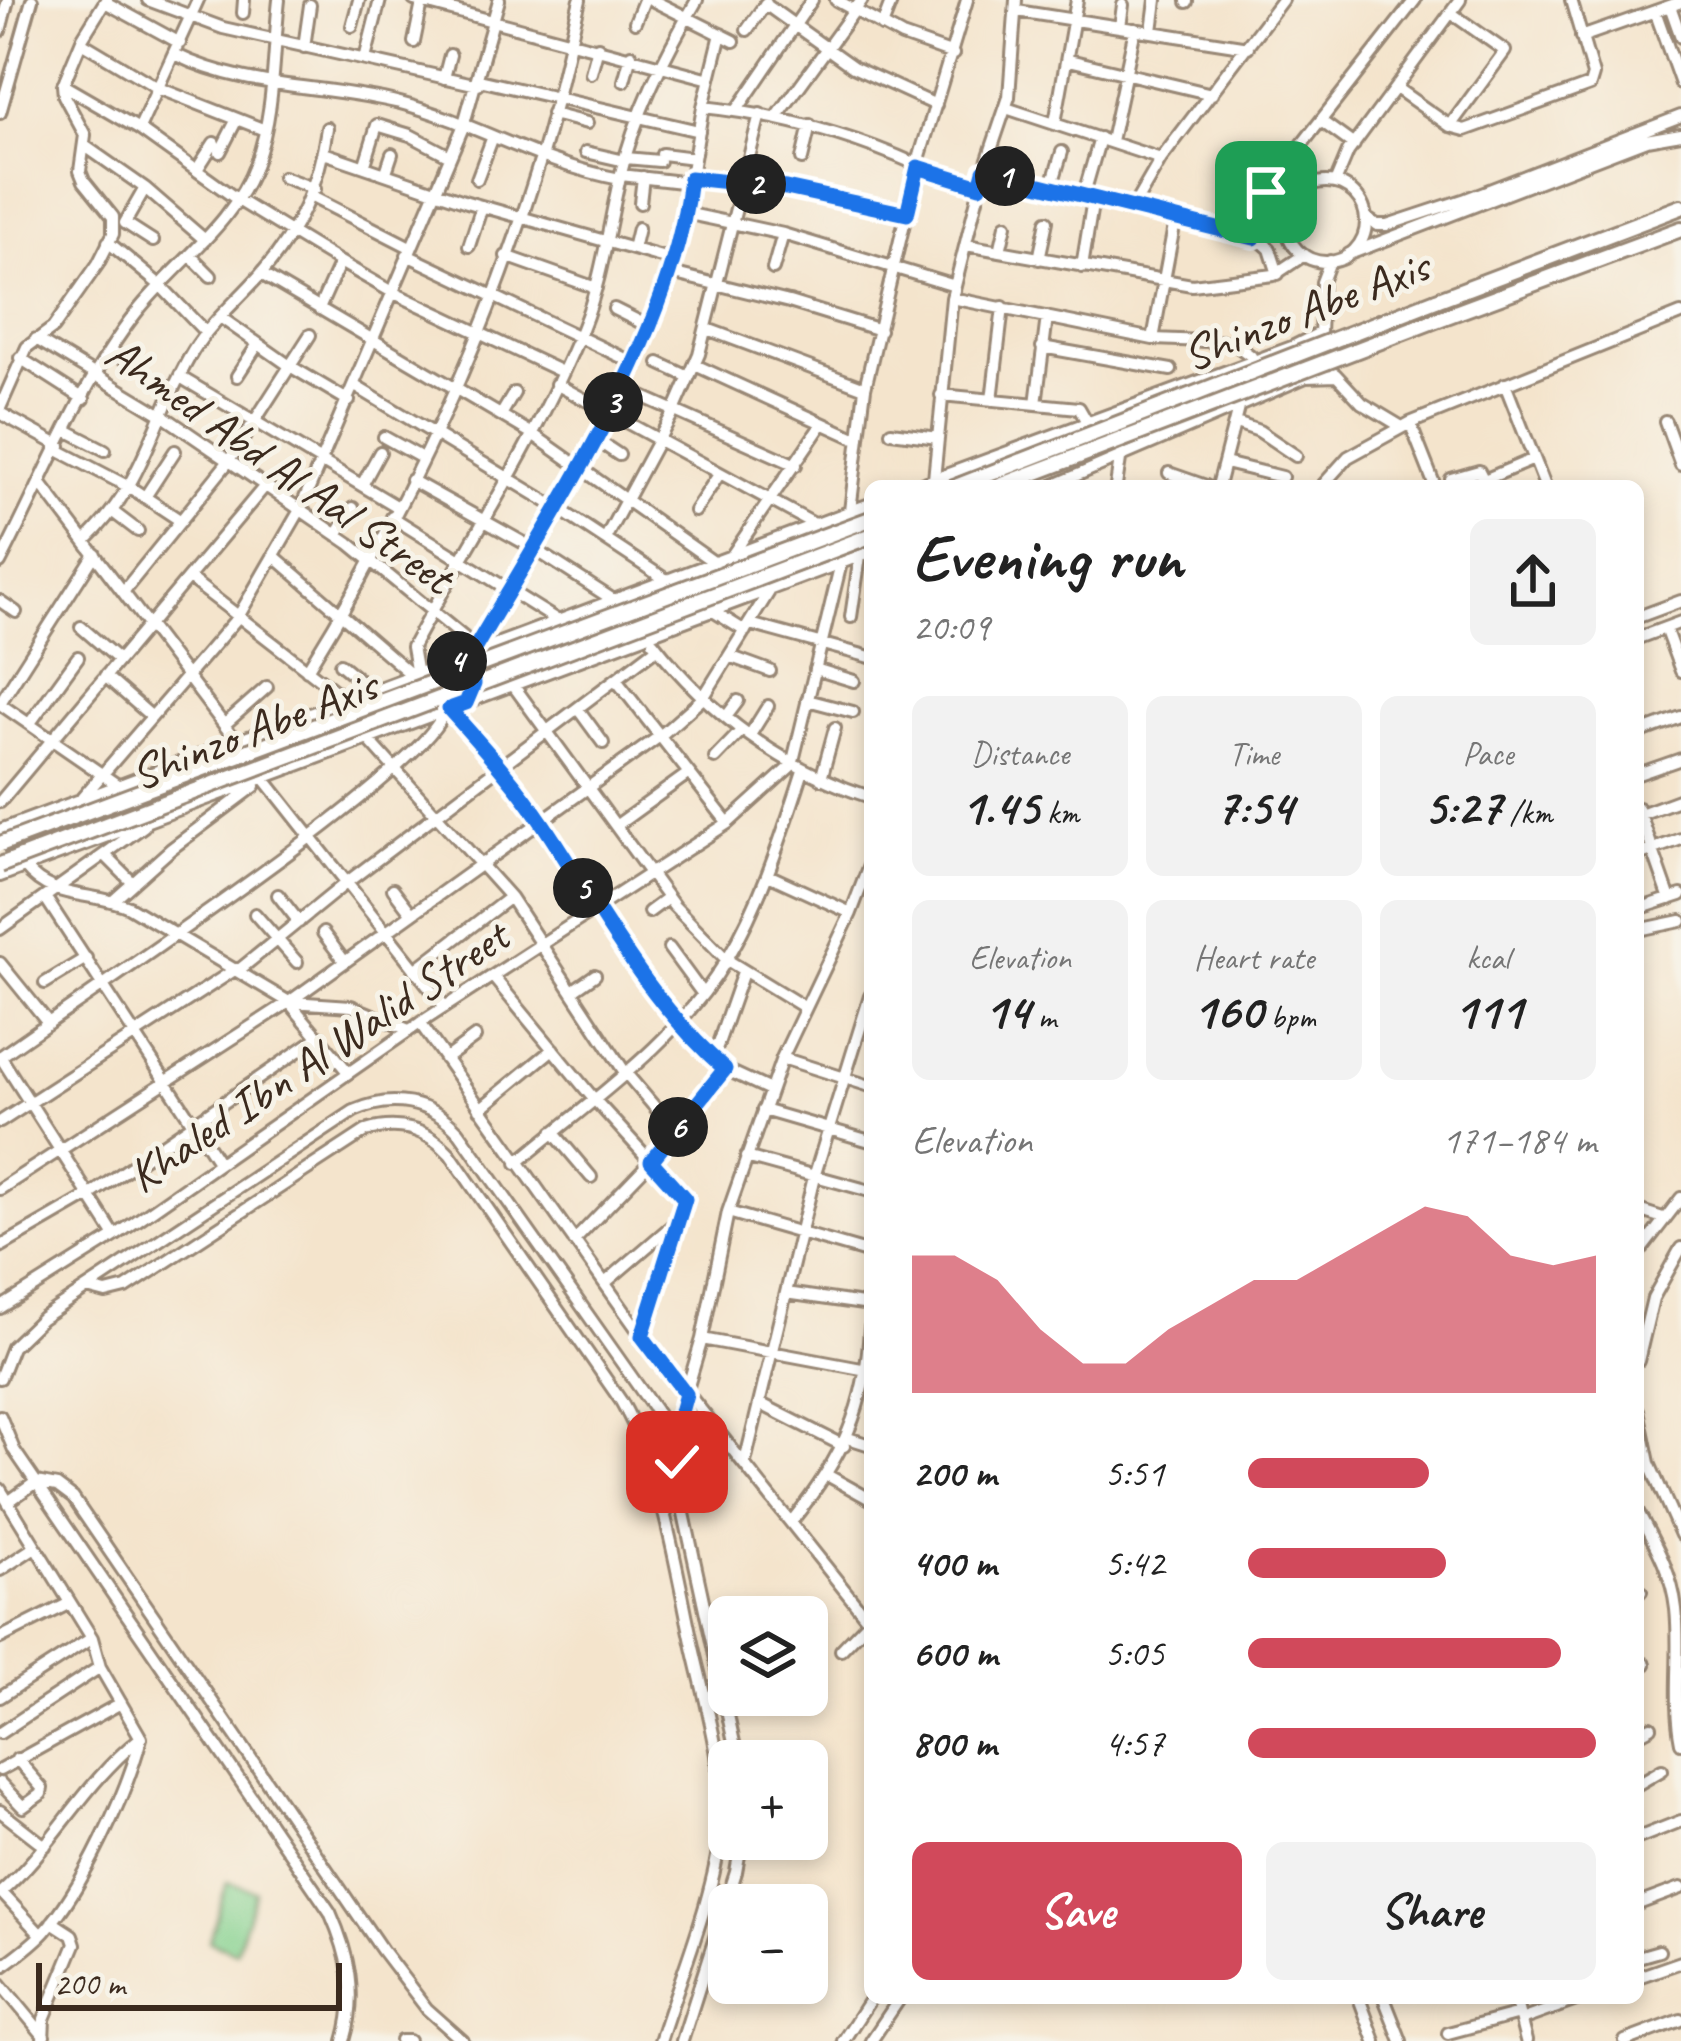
<!DOCTYPE html>
<meta charset="utf-8">
<style>
:root{--surface:#fff;--page:#f2f2f2;--text:#222;--muted:#767676;--accent:#d1495b}
body{margin:0;font-family:Caveat,sans-serif;background:var(--page);color:var(--text);height:100vh;display:flex;flex-direction:column;font-size:45px;white-space:nowrap}
*{box-sizing:border-box;margin:0}
p{font-size:39px;color:var(--muted)}
.icon{flex:none;width:66px;height:66px;fill:none;stroke:currentColor;stroke-width:2;stroke-linecap:round;stroke-linejoin:round}
.map{position:relative;flex:1;overflow:hidden}
.sheet{position:absolute;left:864px;top:480px;width:780px;height:1524px;display:flex;flex-direction:column;background:var(--surface);border-radius:18px;box-shadow:0 6px 18px #0003}
.sheet>*{flex:none}
.controls{position:absolute;left:708px;top:1596px;display:grid;gap:24px}
.controls a{display:grid;place-items:center;width:120px;height:120px;border-radius:18px;background:var(--surface);box-shadow:0 6px 18px #0003;font-size:60px}
.scale{position:absolute;left:36px;bottom:30px;width:306px;box-sizing:border-box;padding-left:12px;border:6px solid #3b2a1e;border-top:0;font-size:33px;line-height:42px;white-space:nowrap;color:#3b2a1e;-webkit-text-stroke:9px #f7f3e8;paint-order:stroke}
.pin{position:absolute;display:grid;place-items:center;width:102px;height:102px;color:#fff;margin:-51px;border-radius:24px;box-shadow:0 6px 18px #0006}
.km{position:absolute;width:60px;height:60px;margin:-30px;border-radius:50%;background:#222;color:#fff;font-size:33px;line-height:60px;text-align:center}
.round{display:grid;place-items:center;flex:none;width:126px;height:126px;border-radius:18px;background:var(--page)}
.headline{display:flex;align-items:center;justify-content:space-between;height:204px;padding:0 48px}
h1{font-size:66px;font-weight:800;line-height:90px}
.metrics{display:grid;grid-template-columns:repeat(3,1fr);gap:18px;height:204px;padding:12px 48px}
.metrics div{display:grid;align-content:center;border-radius:18px;background:var(--page);text-align:center}
.metrics b{font-size:51px;font-weight:800}
.metrics small{font-size:33px;font-weight:400}
.metrics p{font-size:33px}
.chart{height:336px;padding:24px 48px}
.chart p{display:flex;justify-content:space-between}
.chart svg{width:100%;height:216px;margin-top:12px;fill:var(--accent);opacity:.7}
.cta{display:flex;gap:24px;margin-top:auto;padding:24px 48px}
.cta a{flex:1;height:138px;border-radius:18px;background:var(--accent);color:#fff;font-size:48px;font-weight:800;line-height:138px;text-align:center}
.cta a+a{background:var(--page);color:var(--text)}
ul{padding:0 48px;list-style:none;font-size:39px}
li{display:grid;grid-template-columns:192px 144px 1fr;align-items:center;height:90px}
li i{height:30px;border-radius:15px;background:var(--accent)}
.map>svg:first-child{display:block}
.green{fill:#85d18f;stroke:#607e56;stroke-width:3}
.lines{fill:none;stroke-linecap:round;stroke-linejoin:round}
.minor-casing{stroke:#988775;stroke-width:16}
.major-casing{stroke:#988775;stroke-width:20}
.minor{stroke:#fff;stroke-width:10}
.major{stroke:#fff;stroke-width:14}
.major-bridge-casing{stroke:#988775;stroke-width:20;stroke-linecap:butt}
.major-bridge{stroke:#fff;stroke-width:14}
.route-casing{stroke:#fff;stroke-width:24}
.route{stroke:#1a73e8;stroke-width:15}
.labels{text-anchor:middle;stroke-width:10;stroke-linejoin:round;paint-order:stroke}
.street-label{font-size:48px;fill:#3b2a1e;stroke:#f7f3e8}
</style>
<div class="map">
<svg width="1681" height="2041" viewBox="0 0 1681 2041">
<rect width="100%" height="100%" fill="#f7f3e8"/>
<filter id="ink" filterUnits="userSpaceOnUse"><feTurbulence type="fractalNoise" baseFrequency=".00833" numOctaves="2"/><feDisplacementMap in="SourceGraphic" scale="24" xChannelSelector="R" yChannelSelector="G"/><feConvolveMatrix kernelMatrix="1 2 1 2 8 2 1 2 1" color-interpolation-filters="sRGB"/></filter>
<filter id="wash" filterUnits="userSpaceOnUse"><feTurbulence type="fractalNoise" baseFrequency=".004" numOctaves="4" result="noise"/><feDisplacementMap in="SourceGraphic" scale="48" xChannelSelector="R" yChannelSelector="G"/><feGaussianBlur stdDeviation="2.7" result="paint"/><feColorMatrix in="noise" values="0 0 0 0 0 0 0 0 0 0 0 0 0 0 0 0 0 1.4 0 .05"/><feComposite in="paint" operator="in"/></filter>
<g filter="url(#wash)">
<rect width="100%" height="100%" fill="#f4e4cc"/>
<path class="green" d="M227,1882l29,9 -20,61 -27,-11z"/>
</g>
<g filter="url(#ink)">
<g class="lines">
<defs>
<path id="minor" d="M148,0l75,28 255,57
M414,0l296,79
M652,0l82,41
M836,0l66,36 51,18
M105,2l75,41
M1187,2v-2
M765,4l88,63 83,38
M1670,6l11,31
M1017,11l231,36
M1655,11l26,73
M243,13l1,-13
M635,22l9,-22
M352,26l7,-26
M882,26l10,-26
M1120,27l3,-22
M747,30l19,-27
M0,31l8,-31
M1152,31l4,-31
M1581,37l100,-35
M81,42l77,46 107,42
M414,42l8,-39
M304,47l6,-42
M174,54c73,36 150,30 226,49 77,20 139,61 220,76
M365,59l15,-59
M1069,60l143,34
M591,73l7,-26
M444,78l6,-23
M479,80l220,51
M624,81l7,-26
M63,85l76,44 99,71 102,62 52,30 170,80
M1396,88l54,38 15,4 125,-45 3,-10 -22,-75
M703,107c76,8 146,27 215,58
M1006,108l155,51
M737,110l75,-110
M0,113l32,-113
M552,114l35,9
M777,117l85,-117
M1321,121l33,24
M1055,123l22,-123
M1450,126l55,-75 -54,-38
M139,129l59,-129
M1111,141l24,-112
M85,146l60,42 60,52
M220,152l17,-33
M586,152l39,9
M324,153l143,49 205,58
M662,154l32,4
M626,158l33,3
M802,159l8,-34
M365,164l12,-39 33,10 40,21
M918,167l62,19
M198,168l16,-25
M984,171l276,69 10,9 8,25
M386,172l6,-18
M621,175l69,8
M283,177l32,12
M690,178l96,10 121,27
M477,179l15,-40
M1286 222a40 40 0 1 1 80 0a40 40 0 1 1-80 0Z
M1335,183l13,-31 112,-152
M145,188l-20,35 28,18
M1051,188l11,-36
M312,197l98,50
M1083,197l17,-59
M640,203l3,-26
M1132,209l29,-50 121,-159
M685,213l98,21 172,52
M1366,218l11,7h10l79,-26 215,-83
M1254,238l4,-28 13,-26 144,-184
M108,242l53,44 45,47
M966,245l226,40 82,-10 30,-20
M469,246l13,-40
M633,249l5,-21
M1000,251l6,-26
M1349,254l297,-114 35,-6
M190,255l21,21
M407,255l225,107
M506,256l90,32
M1039,259l8,-38
M1082,267l11,-68
M773,269l10,-35
M667,272l122,30 91,28
M261,274l270,159 184,130
M952,298l201,41 79,3 19,14 15,38
M319,309l21,-47
M614,309l34,17
M220,317l70,49 59,35
M707,329l158,59
M1320,335l2,-53 8,-21
M36,339l126,76 187,128 118,97 1,15
M1153,339l22,-118
M1042,347l129,23
M112,351l21,14
M20,358l64,41
M659,363l30,14
M695,365l162,74
M1335,374l27,29 40,24
M237,376l21,-32
M180,377l218,130
M556,384l260,141
M1505,384l40,102
M355,386l201,121 112,74
M621,387l175,78
M941,395l138,13 8,14
M992,400l11,-93
M1036,404l11,-87
M0,408l27,-61 26,-19 45,-64 15,-30v-17l-29,-36 -4,-10 5,-36 -21,-39 -1,-11 20,-48 23,-37
M0,413l60,33
M501,415l13,-22
M1665,421l16,44
M1236,423l23,8 37,25
M1410,423l25,63
M68,431l37,19
M891,432l47,6
M384,437l38,21
M595,439l24,16
M58,450l73,38 50,33
M1225,463l57,14
M1169,473l37,13
M934,479l18,-181 32,-127 25,-74 7,-97
M1451,479l28,-8 6,12
M411,480l122,68 82,53
M1484,480l50,-21
M41,484l196,258
M362,485l18,-33
M916,486l376,-139 28,-14
M1052,486l254,-109 31,-1
M1116,486l4,-27
M1218,486l20,-78
M1322,486l26,-29 62,-34 271,-109
M145,497l30,-46
M695,511l25,-38
M850,511l15,-123 55,-232 47,-156
M113,512l25,19
M392,517l168,105
M337,535l16,-27
M605,539l69,-128 25,-57 61,-240
M85,541c61,-58 67,-121 108,-190 18,-29 44,-50 67,-76 38,-43 59,-90 67,-147
M732,555l90,-131
M274,556l140,121
M0,563c42,-80 80,-179 136,-250 39,-50 98,-88 120,-150 19,-51 17,-109 23,-163
M189,578l159,123
M123,592l106,-131 81,-126
M0,601l16,11
M713,611l32,20
M851,617l9,-61
M1638,617l43,-16
M750,624l120,33
M81,627l38,33
M1665,628l16,43
M1638,638l43,-16
M653,642c56,72 131,127 217,155
M471,655l124,-216 53,-113 34,-98 21,-121 18,-73
M729,656l41,15
M340,664l34,28
M815,669l39,12
M307,670c98,-158 179,-332 233,-509 16,-53 27,-108 40,-161
M417,675l-5,-28c57,-105 125,-207 170,-318 20,-49 26,-101 38,-152 15,-63 44,-121 77,-177
M105,676l47,41
M617,681l111,142
M513,685l161,221 53,54 77,47
M807,700l46,12
M0,703l95,-149
M0,704l119,82
M449,709l92,111 56,90 82,113 46,46 45,21
M578,709l25,34
M726,717l12,-16
M30,723l48,-66
M224,725l43,-38
M1638,733l43,-16
M750,735l18,-29
M368,739l142,158 114,174 51,60
M715,758l27,-28
M1638,774l43,-15
M264,778l181,229
M821,779l14,-51
M82,798l156,-181 62,-107 163,-383 36,-127
M0,802l265,-316
M1638,808l32,91
M1638,815l43,-16
M617,825l72,-52
M0,830l870,-326
M1638,855l43,-16
M106,856l26,26
M25,867c26,34 68,24 104,40l160,95 59,70
M768,875l83,38
M0,876l870,-324
M393,889l19,25
M278,895l21,27
M45,897l174,266
M113,901l58,-52 84,-63
M1638,909l43,-14
M649,912l19,-14
M255,914l42,48
M0,929l144,-103
M1638,930l43,-9
M323,933l22,29
M669,948l33,45
M0,963l47,58
M239,970l107,-87 311,-235
M415,970l95,-73
M494,978l99,120 92,101 -43,137
M45,983l41,-25
M572,991l23,-16
M292,1002l59,4 58,24
M420,1023l222,313 228,286
M0,1056l115,180
M0,1057c70,-52 429,-286 444,-346
M713,1058l30,-86
M782,1058l88,28
M445,1059l30,-22
M480,1109l73,-60
M763,1110l107,31
M0,1122l236,-153
M553,1132l38,45
M746,1157l124,34
M517,1163c72,-61 161,-121 210,-204 35,-59 55,-124 76,-188
M0,1189l289,-187 371,-266 43,-38 67,-108
M1638,1210l25,8
M728,1212l142,41
M574,1241l77,-80 74,-92
M0,1247l90,-52 230,-159
M1638,1254l43,-56
M605,1283l71,-61
M87,1288l19,5 20,-5 240,-157c32,-10 61,-2 84,23l171,247c42,73 54,164 72,246 13,58 33,122 28,182 -6,66 -41,148 -61,212
M786,1293l84,12
M0,1308l115,-72 305,-213 308,-200 64,-58 49,-202
M702,1339l165,31
M1638,1361l15,-63 28,-50
M0,1378l12,-31 30,-29 312,-207c38,-17 76,-10 105,21l215,305 6,58 58,266
M761,1404l83,42
M1638,1410l11,53 32,72
M0,1416l14,34 316,462c19,43 28,83 14,129
M848,1438l22,7
M745,1462l69,-285 56,-181
M827,1475l43,24
M0,1489l92,149 8,29 41,71
M8,1502l28,-20 21,4 16,12 309,452 45,59 36,32
M1638,1512c17,32 34,61 38,97 5,45 -4,89 5,134
M666,1513v-53l36,-121 26,-127 54,-154 69,-145 19,-50
M792,1521c50,-63 74,-112 78,-194
M0,1570l35,-23
M1638,1593l3,-2
M0,1638l70,-35
M841,1650l28,-29
M1638,1667l7,-3
M0,1697l92,-59
M0,1733l100,-66
M1638,1734l13,-7
M0,1770l121,-67
M0,1783l23,24 18,-13 1,-6 -25,-29
M1638,1784l24,-14
M0,1811l45,35
M1638,1838l43,-17
M1,1892l40,43
M0,1893c53,-46 83,-109 138,-153
M1638,1904l43,-16
M1638,1957l21,-6
M0,1968c15,-11 31,-22 44,-36 38,-42 83,-139 97,-194
M1638,1977l43,-15
M0,1983l44,53
M1359,1998l16,43
M1384,1998l17,43
M1515,1998l11,43
M1521,2020l61,-22
M1448,2033l71,-19
M43,2041l1,-22 31,-75 -3,-9 -20,-13
M401,2041h8
M682,2041l54,-169 6,-33
M843,2041l28,-43
M871,2041l29,-43
M1625,2041l56,-21"/>
<path id="major" d="M1436,300l245,-93
M1444,317l237,-88"/>
</defs>
<use href="#minor" class="minor-casing"/>
<use href="#major" class="major-casing"/>
<use href="#minor" class="minor"/>
<use href="#major" class="major"/>
<defs>
<path id="major-bridge" d="M958,486l478,-186
M1000,486l444,-169
M0,844l870,-325
M0,865l870,-329"/>
</defs>
<use href="#major-bridge" class="major-bridge-casing"/>
<use href="#major-bridge" class="major-bridge"/>
</g>
</g>
<g class="lines" filter="url(#ink)">
<defs>
<path id="route" d="M677,1462l-3,-25 12,-43 -44,-58 43,-137 -34,-38 74,-92c-77,-67 -127,-162 -182,-245 -27,-41 -61,-78 -94,-115l17,-6 8,-19 -5,-14 -18,-7 20,-8c79,-137 203,-320 219,-477l96,10 121,26 11,-47 62,19 4,-15 270,67 12,-46"/>
</defs>
<use href="#route" class="route-casing"/>
<use href="#route" class="route"/>
</g>
<g class="labels">
<g class="street-label">
<text transform="translate(1305 309) rotate(-21)" y="17">Shinzo Abe Axis</text>
<text transform="translate(280 464) rotate(35)" y="17">Ahmed Abd Al Aal Street</text>
<text transform="translate(253 728) rotate(-21)" y="17">Shinzo Abe Axis</text>
<text transform="translate(317 1055) rotate(-34)" y="17">Khaled Ibn Al Walid Street</text>
</g>
</g>
</svg>
<div class="controls">
<a><svg class="icon" aria-label="layers" viewBox="0 0 24 24"><path d="M12 4l9 5-9 5-9-5zM3 14l9 5 9-5"/></svg></a>
<a>+</a>
<a>−</a>
</div>
<div class="scale">200 m</div>
<div class="pin" style="left:1266px;top:192px;background:#1e9e55"><svg class="icon" aria-label="arrive" viewBox="0 0 24 24"><path d="M6 21V4h12l-3 4 3 4H6"/></svg></div>
<div class="pin" style="left:677px;top:1462px;background:#d93025"><svg class="icon" aria-label="check" viewBox="0 0 24 24"><path d="M5 12l5 5 9-10"/></svg></div>
<b class="km" style="left:1005px;top:176px">1</b>
<b class="km" style="left:756px;top:184px">2</b>
<b class="km" style="left:613px;top:402px">3</b>
<b class="km" style="left:457px;top:661px">4</b>
<b class="km" style="left:583px;top:888px">5</b>
<b class="km" style="left:678px;top:1127px">6</b>
<section class="sheet">
<div class="headline"><div><h1>Evening run</h1><p>20:09</p></div><a class="round"><svg class="icon" aria-label="share" viewBox="0 0 24 24"><path d="M12 15V3M7 8l5-5 5 5M5 13v7h14v-7"/></svg></a></div>
<div class="metrics">
<div><p>Distance</p><b>1.45<small> km</small></b></div>
<div><p>Time</p><b>7:54</b></div>
<div><p>Pace</p><b>5:27<small> /km</small></b></div>
</div>
<div class="metrics">
<div><p>Elevation</p><b>14<small> m</small></b></div>
<div><p>Heart rate</p><b>160<small> bpm</small></b></div>
<div><p>kcal</p><b>111</b></div>
</div>
<div class="chart"><p><span>Elevation</span>171–184 m</p>
<svg viewBox="0 0 160 44" preserveAspectRatio="none"><path d="M0 44V16L10 16L20 21L30 31L40 38L50 38L60 31L70 26L80 21L90 21L100 16L110 11L120 6L130 8L140 16L150 18L160 16V44z"/></svg>
</div>
<ul>
<li><b>200 m</b>5:51<i style="width:52%"></i></li>
<li><b>400 m</b>5:42<i style="width:57%"></i></li>
<li><b>600 m</b>5:05<i style="width:90%"></i></li>
<li><b>800 m</b>4:57<i style="width:100%"></i></li>
</ul>
<div class="cta"><a>Save</a><a>Share</a></div>
</section>
</div>
